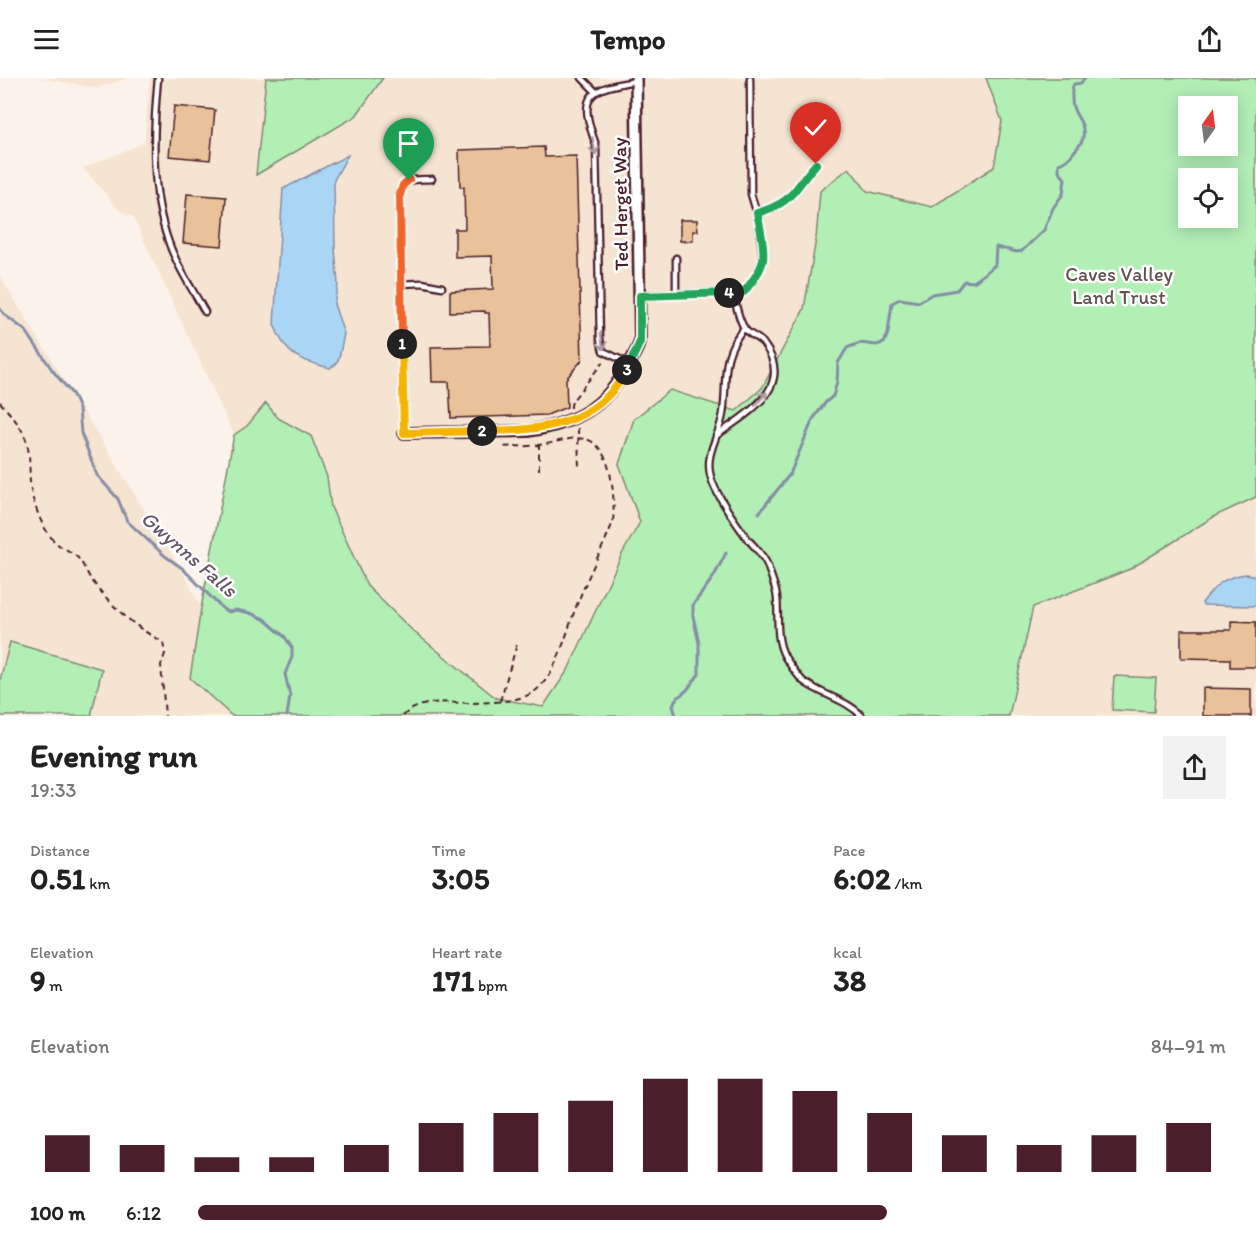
<!DOCTYPE html>
<meta charset="utf-8">
<style>
:root{--surface:#fff;--page:#f2f2f2;--text:#222;--muted:#767676;--accent:#4a1f2b}
body{margin:0;font-family:Itim,sans-serif;background:var(--page);color:var(--text);height:100vh;display:flex;flex-direction:column;font-size:22px;white-space:nowrap}
*{box-sizing:border-box;margin:0}
p{font-size:20px;color:var(--muted)}
.icon{flex:none;width:33px;height:33px;fill:none;stroke:currentColor;stroke-width:2;stroke-linecap:round;stroke-linejoin:round}
.map{position:relative;height:638px;overflow:hidden}
.side{display:flex;flex-direction:column;background:var(--surface);flex:1}
.side>*{flex:none}
.needle{width:39px;rotate:14deg}
.tools{position:absolute;left:1178px;top:18px;display:grid;gap:12px}
.tools a{display:grid;place-items:center;width:60px;height:60px;border-radius:0px;background:var(--surface);box-shadow:0 3px 15px #0003;font-size:30px}
.pin{position:absolute;display:grid;place-items:center;width:51px;height:51px;color:#fff;margin:-62px -26px;border-radius:50% 50% 50% 0;rotate:-45deg;box-shadow:0 0 6px #0007}
.pin .icon{rotate:45deg}
.km{position:absolute;width:30px;height:30px;margin:-15px;border-radius:50%;background:#222;color:#fff;font-size:16px;line-height:30px;text-align:center}
.round{display:grid;place-items:center;flex:none;width:63px;height:63px;border-radius:0px;background:var(--page)}
.summary{display:flex;align-items:center;justify-content:space-between;height:102px;padding:0 30px}
h1{font-size:33px;font-weight:800;line-height:45px}
.figures{display:grid;grid-template-columns:repeat(3,1fr);gap:9px;height:102px;padding:6px 30px}
.figures div{display:grid;align-content:center}
.figures b{font-size:30px;font-weight:800}
.figures small{font-size:16px;font-weight:400}
.figures p{font-size:16px}
.chart{height:168px;padding:12px 30px}
.chart p{display:flex;justify-content:space-between}
.chart svg{width:100%;height:108px;margin-top:6px;stroke:var(--accent);stroke-width:6}
ul{padding:0 30px;list-style:none;font-size:20px}
li{display:grid;grid-template-columns:96px 72px 1fr;align-items:center;height:45px}
li i{height:15px;border-radius:8px;background:var(--accent)}
header{display:flex;justify-content:space-between;align-items:center;height:78px;padding:0 30px;background:var(--surface);font-size:27px;font-weight:800}
.map>svg:first-child{display:block}
.built{fill:#f6e4d2;fill-rule:evenodd}
.green{fill:#b2efb5;stroke:#7e8770;stroke-width:1.5;fill-rule:evenodd}
.water{fill:#aad6f6;stroke:#848da5;stroke-width:1.5}
.lines{fill:none;stroke-linecap:round;stroke-linejoin:round}
.stream{stroke:#848da5;stroke-width:3}
.building{fill:#e9c299;stroke:#4a1f2b;stroke-width:1.5}
.lane-casing{stroke:#4a1f2b;stroke-width:9}
.street-casing{stroke:#4a1f2b;stroke-width:14}
.path{stroke:#4a1f2b;stroke-width:2;stroke-dasharray:6 4.5;stroke-linecap:butt}
.lane{stroke:#fff;stroke-width:4.5}
.street{stroke:#fff;stroke-width:9}
.oneway{stroke:#ae9aa0}
.split-1-casing{stroke:#fff;stroke-width:12}
.split-2-casing{stroke:#fff;stroke-width:12}
.split-3-casing{stroke:#fff;stroke-width:12}
.split-4-casing{stroke:#fff;stroke-width:12}
.split-5-casing{stroke:#fff;stroke-width:12}
.split-1{stroke:#f0652b;stroke-width:8}
.split-2{stroke:#f5b400;stroke-width:8}
.split-3{stroke:#f5b400;stroke-width:8}
.split-4{stroke:#22a559;stroke-width:8}
.split-5{stroke:#22a559;stroke-width:8}
.labels{text-anchor:middle;stroke-width:5;stroke-linejoin:round;paint-order:stroke}
.street-label{font-size:20px;fill:#4a1f2b;stroke:#fff}
.park-label{font-size:20px;fill:#64534e;stroke:#fff}
.water-label{font-size:21px;font-style:italic;fill:#675668;stroke:#fff}
</style>
<header><svg class="icon" aria-label="menu" viewBox="0 0 24 24"><path d="M4 6h16M4 12h16M4 18h16"/></svg>Tempo<svg class="icon" aria-label="share" viewBox="0 0 24 24"><path d="M12 15V3M7 8l5-5 5 5M5 13v7h14v-7"/></svg></header>
<div class="map">
<svg width="1256" height="638" viewBox="0 0 1256 638">
<rect width="100%" height="100%" fill="#fbf3eb"/>
<filter id="ink" filterUnits="userSpaceOnUse"><feTurbulence type="fractalNoise" baseFrequency=".0167" numOctaves="2"/><feDisplacementMap in="SourceGraphic" scale="12" xChannelSelector="R" yChannelSelector="G"/><feConvolveMatrix kernelMatrix="1 2 1 2 8 2 1 2 1" color-interpolation-filters="sRGB"/></filter>
<g filter="url(#ink)">
<path class="built" d="M40,0h90l-34,10z
M150,0h116l-10,96 100,-58 27,-38h603l16,43 -8,46 -62,40 -65,-16 -18,-23 -29,23 -8,108 -50,89 -26,23 -66,-21 -51,74 21,57 -18,33 -54,116 -25,37 -47,-9 -83,-67 -46,-45 -36,-79 -4,-30 -16,-41 -33,-18 -12,-15 -19,23 -13,9 -101,-218 -14,-7 -36,-42 61,-25z
M1256,0v638h-247l55,-254 20,-333zM1188,28h39v40h-39zM1188,100h39v40h-39z
M0,198l187,303 14,29 -11,70 42,38h-232z"/>
<path class="green" d="M266,0h117l-27,38 -100,59z
M986,0h270v419l-41,19 -85,53 -97,38 -24,109h-777l-42,-38 11,-70 33,-173 13,-9 19,-23 12,15 33,18 16,41 4,30 36,79 46,45 83,67 47,9 25,-37 54,-116 18,-32 -21,-58 15,-45 36,-29 66,21 26,-23 42,-79 12,-70 4,-48 29,-23 18,23 65,16 62,-40 8,-46zM1188,28h39v40h-39zM1188,100h39v40h-39z
M10,564l92,27 -11,47h-91v-36z
M1114,598l42,2 -2,34 -42,-2z"/>
<path class="water" d="M348,77l-14,25 1,68 3,37 -4,19 10,30 -5,24 -3,6 -6,4c-32,-9 -44,-11 -56,-44l9,-135z
M1246,496l10,2v30l-53,-1 -1,-2c14,-19 22,-26 44,-29z"/>
<g class="lines">
<path class="stream" d="M0,231l6,7 20,15 27,40 20,24 6,14 2,24 16,42 21,24 9,22 38,35 17,12 41,41 6,3 7,-2 14,3 14,6 21,18 7,11v9l-7,17 5,22 -3,20
M759,435l31,-39 23,-55 13,-17 7,-6 4,-14 1,-19 9,-15 13,-5 16,2 8,-2 4,-10 4,-30 8,-4 19,3 13,-8 25,-4 7,-9 10,1 21,-17 1,-18 21,5 5,-1 22,-21 9,-22 10,-14 2,-15 -6,-8v-7c5,-1 11,-6 14,-11 3,-4 10,-10 10,-16 3,-17 -12,-21 -11,-40 0,-6 -1,-8 2,-13l7,-1 4,-5
M676,638l-3,-10 2,-6 12,-10 12,-16v-31l-6,-27v-11l21,-29 12,-23"/>
</g>
<path class="building" d="M174,28l41,4 -5,50 -41,-4z
M544,69l1,10 31,-1 6,204 -16,19 1,28 -20,8 -96,3 -2,-36h-17l-1,-35 59,-1 -1,-33h-4v-2l-35,1v-21l43,-2 -1,-33 -37,1v-28h10l-1,-42h-4l-1,-37z
M187,116l39,3 -4,49 -39,-3z
M680,142h17l1,11h-5v10h-13z
M1231,543l25,1v45h-26v-8l-49,-1v-28h50z
M1203,610l48,1v27h-48z"/>
<g class="lines">
<defs>
<path id="lane" d="M158,0c-5,54 -8,113 11,165 8,24 24,47 36,69
M582,0l14,14
M757,135c37,-11 35,-22 59,-49
M400,206l22,-1 20,4
M640,217l104,-3 11,-14 8,-18 -4,-39 -8,-27 -1,-116
M676,217v-37
M744,250c-25,30 -16,52 -21,86 -5,28 -23,43 -8,74 9,18 20,34 32,50 7,9 18,18 21,29 3,10 8,20 9,31 2,22 -3,46 12,65 4,6 9,13 14,18 18,14 43,18 59,35
M630,286l-27,-13 -3,-12 -4,-194c-18,-49 -10,-56 40,-64
M404,355l-4,-238c5,-19 15,-15 32,-16
M716,358c31,-23 81,-49 47,-93 -5,-6 -14,-8 -18,-14 -7,-9 -9,-26 -12,-36"/>
<path id="street" d="M404,355l124,-2c61,-9 88,-34 112,-89l-4,-264"/>
</defs>
<use href="#lane" class="lane-casing"/>
<use href="#street" class="street-casing"/>
<path class="path" d="M0,324c10,12 24,26 27,42 5,18 0,35 6,55 5,16 12,36 27,47 5,3 11,6 16,10 6,5 10,16 15,23 19,26 43,48 72,63l2,12 -4,11 4,51
M571,330v-3l2,-5 30,-38
M578,350l1,42
M539,392v-25
M500,623l17,-57
M403,638c18,-18 45,-13 69,-13 20,-1 46,0 63,-12 24,-18 33,-67 45,-94 10,-25 23,-50 33,-75 2,-23 0,-77 -28,-83 -14,-3 -32,5 -47,6 -12,2 -25,1 -37,2"/>
<use href="#lane" class="lane"/>
<use href="#street" class="street"/>
</g>
<defs><path id="oneway-shaft" d="M-6 0H5M1.5-3L5.5 0L1.5 3" fill="none" stroke-width="1.6" stroke-linecap="round" stroke-linejoin="round" transform="scale(1.5)"/></defs>
<g class="oneway">
<use href="#oneway-shaft" transform="translate(594 68) rotate(80)"/>
<use href="#oneway-shaft" transform="translate(602 263) rotate(81)"/>
<use href="#oneway-shaft" transform="translate(761 321) rotate(-49)"/>
</g>
</g>
<g class="lines" filter="url(#ink)">
<defs>
<path id="split-1" d="M402,266l-2,-149 3,-10 6,-5"/>
<path id="split-2" d="M402,266l2,89 78,-2"/>
<path id="split-3" d="M482,353c58,-1 113,-3 145,-61"/>
<path id="split-4" d="M627,292l13,-28v-46l89,-3"/>
<path id="split-5" d="M729,215l15,-1c7,-9 17,-21 19,-32 2,-14 -3,-34 -6,-47 37,-11 35,-22 59,-49"/>
</defs>
<use href="#split-1" class="split-1-casing"/>
<use href="#split-2" class="split-2-casing"/>
<use href="#split-3" class="split-3-casing"/>
<use href="#split-4" class="split-4-casing"/>
<use href="#split-5" class="split-5-casing"/>
<use href="#split-1" class="split-1"/>
<use href="#split-2" class="split-2"/>
<use href="#split-3" class="split-3"/>
<use href="#split-4" class="split-4"/>
<use href="#split-5" class="split-5"/>
</g>
<g class="labels">
<g class="street-label">
<text transform="translate(620 126) rotate(-91)" y="7">Ted Herget Way</text>
</g>
<g class="park-label">
<text x="1119" y="203">Caves Valley<tspan x="1119" dy="23">Land Trust</tspan></text>
</g>
<g class="water-label">
<text transform="translate(189 476) rotate(41)" y="7">Gwynns Falls</text>
</g>
</g>
</svg>
<div class="tools">
<a><svg class="needle" viewBox="-14 -14 28 28"><path d="M0-13l5 13h-10z" fill="#e53935"/><path d="M0 13l5-13h-10z" fill="#767676"/></svg></a>
<a><svg class="icon" aria-label="locate" viewBox="0 0 24 24"><circle cx="12" cy="12" r="6"/><path d="M12 2v4M12 18v4M2 12h4M18 12h4"/></svg></a>
</div>
<div class="pin" style="left:409px;top:102px;background:#1e9e55"><svg class="icon" aria-label="arrive" viewBox="0 0 24 24"><path d="M6 21V4h12l-3 4 3 4H6"/></svg></div>
<div class="pin" style="left:816px;top:86px;background:#d93025"><svg class="icon" aria-label="check" viewBox="0 0 24 24"><path d="M5 12l5 5 9-10"/></svg></div>
<b class="km" style="left:402px;top:266px">1</b>
<b class="km" style="left:482px;top:353px">2</b>
<b class="km" style="left:627px;top:292px">3</b>
<b class="km" style="left:729px;top:215px">4</b>
</div>
<section class="side">
<div class="summary"><div><h1>Evening run</h1><p>19:33</p></div><a class="round"><svg class="icon" aria-label="share" viewBox="0 0 24 24"><path d="M12 15V3M7 8l5-5 5 5M5 13v7h14v-7"/></svg></a></div>
<div class="figures">
<div><p>Distance</p><b>0.51<small> km</small></b></div>
<div><p>Time</p><b>3:05</b></div>
<div><p>Pace</p><b>6:02<small> /km</small></b></div>
</div>
<div class="figures">
<div><p>Elevation</p><b>9<small> m</small></b></div>
<div><p>Heart rate</p><b>171<small> bpm</small></b></div>
<div><p>kcal</p><b>38</b></div>
</div>
<div class="chart"><p><span>Elevation</span>84–91 m</p>
<svg viewBox="0 0 160 44" preserveAspectRatio="none"><path d="M5 44V29M15 44V33M25 44V38M35 44V38M45 44V33M55 44V24M65 44V20M75 44V15M85 44V6M95 44V6M105 44V11M115 44V20M125 44V29M135 44V33M145 44V29M155 44V24"/></svg>
</div>
<ul>
<li><b>100 m</b>6:12<i style="width:67%"></i></li>
</ul>
</section>
